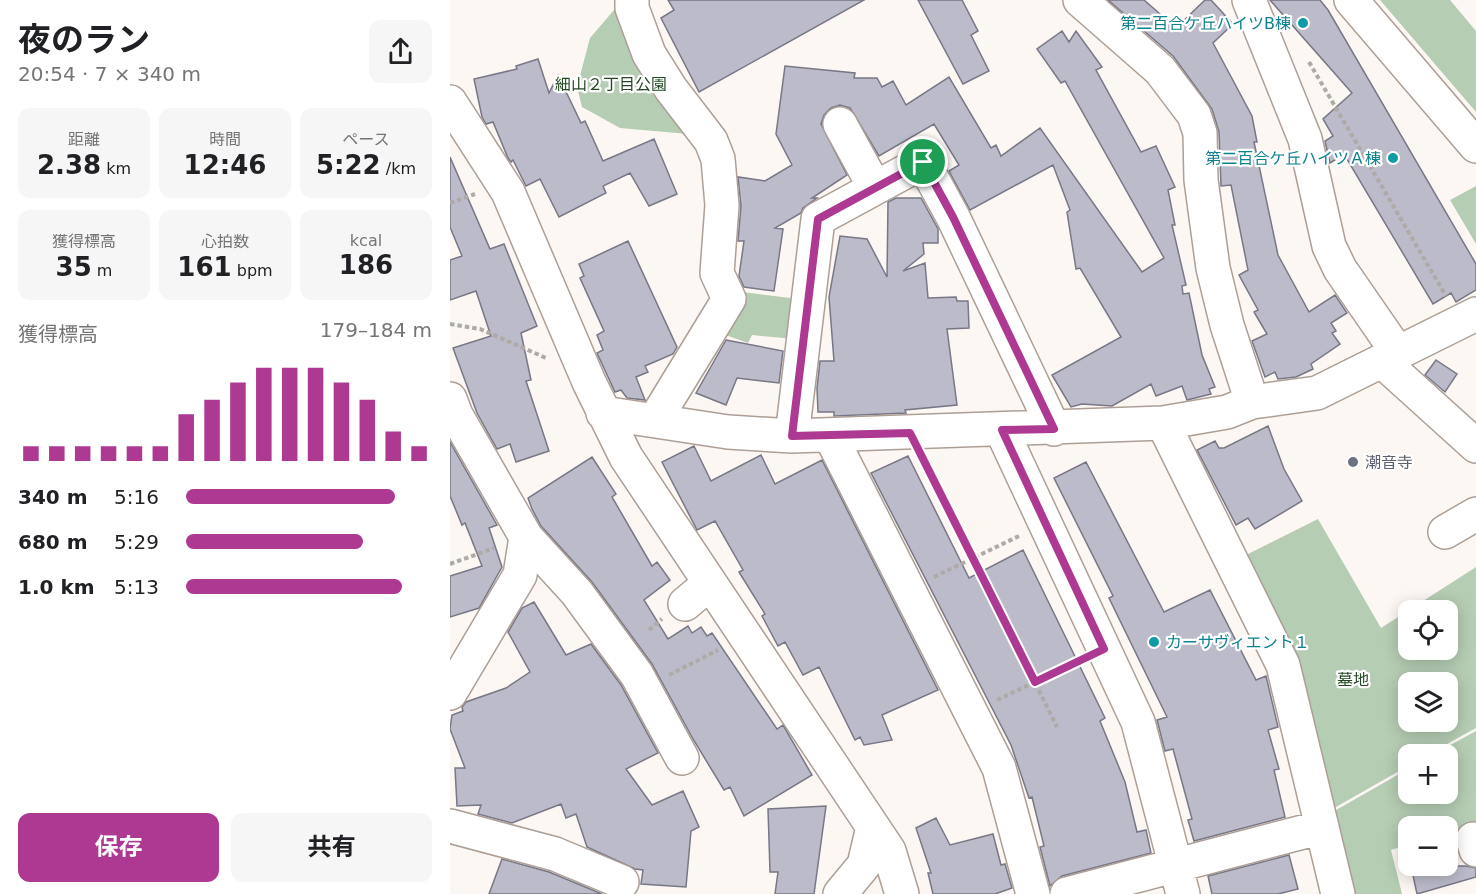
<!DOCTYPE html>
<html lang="ja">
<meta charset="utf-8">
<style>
:root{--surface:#fff;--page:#f6f6f6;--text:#202124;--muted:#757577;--accent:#ad3993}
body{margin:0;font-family:"DejaVu Sans","Noto Sans JP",sans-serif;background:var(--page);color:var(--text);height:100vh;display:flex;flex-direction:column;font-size:22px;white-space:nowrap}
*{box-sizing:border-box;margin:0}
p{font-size:20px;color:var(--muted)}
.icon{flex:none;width:33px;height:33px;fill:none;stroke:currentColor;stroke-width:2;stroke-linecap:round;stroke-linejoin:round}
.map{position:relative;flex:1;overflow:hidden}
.sheet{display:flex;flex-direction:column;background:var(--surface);width:450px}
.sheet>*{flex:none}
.controls{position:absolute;left:948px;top:600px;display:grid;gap:12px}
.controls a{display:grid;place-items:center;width:60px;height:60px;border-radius:12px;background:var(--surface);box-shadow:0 3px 15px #0003;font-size:30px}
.pin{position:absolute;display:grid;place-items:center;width:51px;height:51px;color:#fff;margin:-26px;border:3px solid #fff;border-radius:50%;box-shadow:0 2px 6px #0007}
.round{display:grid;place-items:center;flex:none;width:63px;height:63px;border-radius:12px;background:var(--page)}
.headline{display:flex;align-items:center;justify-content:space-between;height:102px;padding:0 18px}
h1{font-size:33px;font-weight:700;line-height:45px}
.figures{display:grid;grid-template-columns:repeat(3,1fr);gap:9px;height:102px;padding:6px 18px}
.figures div{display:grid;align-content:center;border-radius:12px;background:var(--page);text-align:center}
.figures b{font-size:26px;font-weight:700}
.figures small{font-size:16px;font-weight:400}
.figures p{font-size:16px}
.chart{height:168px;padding:12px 18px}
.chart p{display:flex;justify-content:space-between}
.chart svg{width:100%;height:108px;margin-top:6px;stroke:var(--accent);stroke-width:6}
.cta{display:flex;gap:12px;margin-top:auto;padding:12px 18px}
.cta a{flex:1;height:69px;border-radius:12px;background:var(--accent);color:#fff;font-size:24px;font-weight:700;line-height:69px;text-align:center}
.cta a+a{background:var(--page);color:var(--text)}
ul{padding:0 18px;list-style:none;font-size:20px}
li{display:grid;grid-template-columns:96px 72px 1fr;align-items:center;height:45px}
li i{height:15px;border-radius:8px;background:var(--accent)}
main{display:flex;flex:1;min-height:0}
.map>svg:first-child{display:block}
.green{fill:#b5cdb3;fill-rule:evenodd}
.building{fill:#bbbbca;stroke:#777785;stroke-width:1.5}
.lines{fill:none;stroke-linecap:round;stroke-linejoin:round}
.minor-casing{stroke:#ad9f95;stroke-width:36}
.path{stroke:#b0aaa6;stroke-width:4;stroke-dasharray:4.5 3;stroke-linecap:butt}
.minor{stroke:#fff;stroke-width:33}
.route-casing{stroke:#fff;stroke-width:12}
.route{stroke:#ad3993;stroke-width:8}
.culture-dot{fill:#0f9aa8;stroke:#fff;stroke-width:2}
.worship-dot{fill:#6b7280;stroke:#fff;stroke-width:2}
.labels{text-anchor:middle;stroke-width:4.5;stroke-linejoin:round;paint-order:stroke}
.culture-label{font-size:16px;fill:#0d838f;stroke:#fff;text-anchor:end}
.park-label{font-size:16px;fill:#244822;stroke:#fff}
.worship-label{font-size:16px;fill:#5b616d;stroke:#fff;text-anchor:start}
</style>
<main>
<section class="sheet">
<div class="headline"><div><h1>夜のラン</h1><p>20:54 · 7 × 340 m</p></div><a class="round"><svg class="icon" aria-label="share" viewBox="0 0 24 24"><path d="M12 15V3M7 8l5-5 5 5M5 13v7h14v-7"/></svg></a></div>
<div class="figures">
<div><p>距離</p><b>2.38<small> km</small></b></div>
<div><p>時間</p><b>12:46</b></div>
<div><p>ペース</p><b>5:22<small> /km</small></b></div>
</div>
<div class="figures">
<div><p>獲得標高</p><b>35<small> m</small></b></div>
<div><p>心拍数</p><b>161<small> bpm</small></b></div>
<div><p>kcal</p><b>186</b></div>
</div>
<div class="chart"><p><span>獲得標高</span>179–184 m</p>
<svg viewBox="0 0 160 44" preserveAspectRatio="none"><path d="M5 44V38M15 44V38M25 44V38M35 44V38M45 44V38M55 44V38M65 44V25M75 44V19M85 44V12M95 44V6M105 44V6M115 44V6M125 44V12M135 44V19M145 44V32M155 44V38"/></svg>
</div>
<ul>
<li><b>340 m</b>5:16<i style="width:85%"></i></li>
<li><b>680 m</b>5:29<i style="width:72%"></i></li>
<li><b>1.0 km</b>5:13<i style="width:88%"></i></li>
</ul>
<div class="cta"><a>保存</a><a>共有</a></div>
</section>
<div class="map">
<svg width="1026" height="894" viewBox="0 0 1026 894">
<rect width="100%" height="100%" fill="#fdf7f3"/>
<path class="green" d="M930,0h70l26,31v81z
M170,3l68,131 -68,-6 -38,-21 -5,-20 13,-49z
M1026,186v58l-26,-44z
M285,291l63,8 -4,40 -42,-4 -4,8 -28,-10z
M868,519l63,109 95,-61v161l-47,26h-21v12l-79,45 -89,-253zM958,610h40v40h-40zM958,682h40v40h-40z
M1026,731v97l-28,7v-9h-40v19l-17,5 11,44h-54l-19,-80 79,-45v25h40v-40h-14z"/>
<path class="building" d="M218,0h196l-165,92 -38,-74 13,-8z
M468,0h44l16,31 -7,4 18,36 -26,13z
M658,0h36l32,28 29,-28h6l22,24 -20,19 39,73 5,26h-3l24,113 31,57 26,-17 12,18 -16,10 5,8 -4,2 8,11 -29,20 2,5 -17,8 -18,2 -3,-7 -10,5 -13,-36 15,-7 -13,-22 4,-2 -19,-35 9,-5 -17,-85 -10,1 -2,-54 -7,-23 -39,-53z
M820,0h50l8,10 148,254v26l-20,12 -5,-9 -18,11 -89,-150 -14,9 -5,-22 8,-5 -10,-17 29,-26z
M612,31l7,11 7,-11 26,36 -6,3 45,82 15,-6 19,41 -7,3 7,35h-3l14,60 -4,1 1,8 6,-1 13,62 13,32 -6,2 2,5 -24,6 -5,-14 -26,10 -5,-12 -39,22 -30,-2 -11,3 -19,-32 69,-38 -41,-69 -4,1 -9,-57 3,-2 -17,-45 -83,45 -21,-39 10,-6 -25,-41 -55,32 -29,-48 -10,-3 -9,3 -7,7 -3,9 26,51 -35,23h5l-14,10 -2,5 -26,15 8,1 -9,62 -30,-4 -5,-11 5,-35h-6l3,-35 -3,-29 27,4 27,-16 -16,-31 9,-68 70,7 -1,5h23l5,9 11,-6 13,24 43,-28 42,71 5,-3 5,11 39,-28 102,144 22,-14 -99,-177 -4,2 -24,-34z
M88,59l11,34 9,-18 23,48 4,-2 18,40 51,-22 23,55 -28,12 -19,-33 -27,13 3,7 -47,24 -19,-38 -14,7 -13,-26 -2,2 -3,-4 -15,-36 -7,2 -4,-7 -8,-38 43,-10 -1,-3z
M0,157l40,92 14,-5 33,82 -16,7 10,47 -5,1 23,70 -33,11 -6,-18 -13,5 -20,-36 -24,-65 38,-12 -15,-45 -26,9v-40l12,-4 -12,-29z
M446,198h25l17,31v14h-15l1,11 -21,17 22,-8 3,35 28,-1 1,4h11l1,27 -22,1 10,76 -52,5 1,3 -72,3v-4h-16l-1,-24 3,-27h14l-5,-64 11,-61 27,3 20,38 1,-75z
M178,241l49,106 -4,7 -28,12 3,6 -12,5 9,23 -18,-2 -6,-8 -6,2 -18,-39 6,-3 -6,-15 7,-4 -24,-53 4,-2 -5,-12z
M276,340l57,11 -4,32 -42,-5 -11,27 -30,-12z
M986,360l21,14 -12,18 -20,-17z
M818,426l16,43 18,32 -47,28 -7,-11 -12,7 -39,-75 18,-9 4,7h5z
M0,442l47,83 -8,3 13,39 -23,41 -29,9v-41l32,-10 -17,-43 -3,2 -12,-29z
M244,446l17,35 50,-26 14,29 47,-24 116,230 -56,25 10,25 -28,5 -4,-8 -5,3 -36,-73 -16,8 -18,-33 -7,4 -16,-30 3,-2 -26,-42 4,-2 -28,-49 -18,9 -35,-68z
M458,456l61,122 54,-28 82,168 -5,3 25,61 12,50 9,-2 5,23 -89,23 -12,10 -10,-39 4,-1 -12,-49 -3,1 -18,-53 -140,-272z
M142,457l24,37 -4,3 40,69 5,-4 13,18 -26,20 24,39 20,-13 4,7 9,-6 6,9 5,-3 65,96 6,-4 29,50 -68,41 -14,-29 -6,3 -31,-51 -41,-75 -60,-82 -51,-56 -9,-17 -4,-11z
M636,462l78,150 46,-22 46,90 10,-4 12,51 -10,3 11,39 -5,1 11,47 -91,24 -6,-21 4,-1 -19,-70 -8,2 -8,-31 10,-3 -58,-119 4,-2 -59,-118z
M84,602l32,53 25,-11 30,41 37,68 -32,16 26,36 31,-14 16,36 -8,4 -5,56 -45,-3 2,-14 -8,-1 -48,-22 -11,-33 -10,4 -5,-14 -49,19 -34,-9 3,-9 -24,1 -2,-38h10l-15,-39 2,-14 11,-4 -1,-4 4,-5 40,-14 24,-16 -22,-40 14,-24z
M376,806l-12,88h-39l3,-22h-8l-2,-63z
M486,818l14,27 43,-11 8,31 4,-1 7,24 -17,6h-62l-5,-21h3l-15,-45z
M839,855l9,34 -20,5h-66l-4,-18z
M52,859l47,13 53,22h-113z
M961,866h55l10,2v9l-59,17z"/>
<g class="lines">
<defs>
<path id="minor" d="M182,0v8l17,46 22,35 40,52 7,18 4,46 -5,68 12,26 -74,121
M630,0l80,70 34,45 6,18 1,47 12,88 14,57 25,77
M799,0l56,139 24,107 11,23 58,84
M901,0l125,146
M0,102l58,90 81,190 37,75 247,370 16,24 13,43
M390,124l35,64
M932,361l94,85
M0,399l6,16 70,122 51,56 60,82 45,83
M153,413l125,19 64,4 371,-13 64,-11 25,-10 65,-9 159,-79
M713,423l120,242 55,229
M552,431l136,291 45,172
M380,435l169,333 34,126
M342,436l26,-217 105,-57 30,55 101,212
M995,532l31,-18
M235,604l25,-21
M0,693l70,-118 6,-38
M0,826l105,28 67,28
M1023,839l3,11
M390,894l24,-29 9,-38
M617,894l255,-67"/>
</defs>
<use href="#minor" class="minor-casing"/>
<path class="path" d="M859,62l137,234
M0,203l25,-9
M0,324l30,5 66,29
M475,462l132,265
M0,564l44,-16
M484,577l85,-41
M199,630l13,-11
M219,675l49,-25
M547,700l80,-38"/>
<use href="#minor" class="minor"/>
</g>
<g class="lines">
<defs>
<path id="route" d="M473,162l30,55 101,212 -52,1 102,219 -69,33 -125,-249 -118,3 26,-217z"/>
</defs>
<use href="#route" class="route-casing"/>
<use href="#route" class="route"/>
</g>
<g class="culture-dot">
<circle cx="853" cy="23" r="6"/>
<circle cx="943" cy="158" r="6"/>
<circle cx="704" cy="642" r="6"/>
</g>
<circle class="worship-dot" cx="903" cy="462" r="6"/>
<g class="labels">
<g class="culture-label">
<text x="841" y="29">第二百合ケ丘ハイツB棟</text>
<text x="931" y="164">第二百合ケ丘ハイツＡ棟</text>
<text x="716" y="648" text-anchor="start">カーサヴィエント１</text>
</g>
<g class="park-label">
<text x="161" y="90">細山２丁目公園</text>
<text x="903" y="685">墓地</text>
</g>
<g class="worship-label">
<text x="915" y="468">潮音寺</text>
</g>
</g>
</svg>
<div class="controls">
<a><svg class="icon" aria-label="locate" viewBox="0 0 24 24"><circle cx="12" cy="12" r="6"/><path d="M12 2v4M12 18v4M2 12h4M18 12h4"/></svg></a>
<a><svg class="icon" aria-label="layers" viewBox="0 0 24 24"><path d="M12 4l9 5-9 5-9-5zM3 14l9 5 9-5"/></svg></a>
<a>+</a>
<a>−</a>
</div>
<div class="pin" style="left:473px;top:162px;background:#1e9e55"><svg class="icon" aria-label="arrive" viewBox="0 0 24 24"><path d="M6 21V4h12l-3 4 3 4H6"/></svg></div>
</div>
</main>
